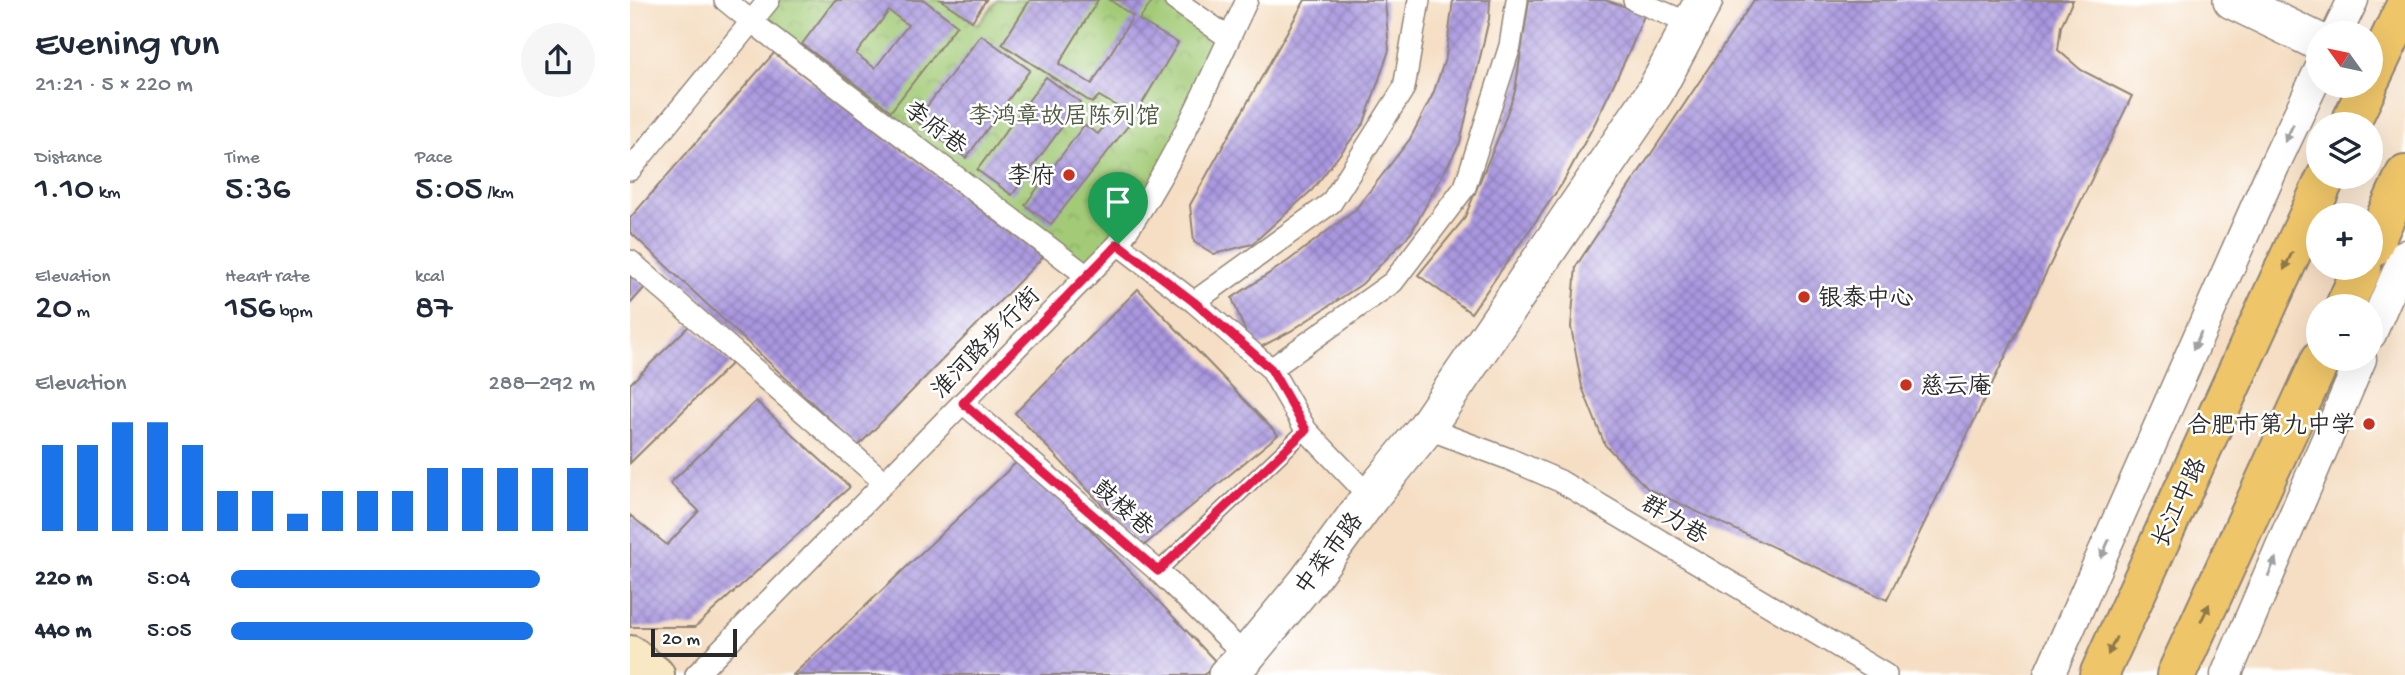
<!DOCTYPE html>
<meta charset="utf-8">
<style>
:root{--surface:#fff;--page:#f6f6f7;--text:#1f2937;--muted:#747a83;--accent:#1a73e8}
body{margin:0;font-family:"Gochi Hand","LXGW WenKai TC",sans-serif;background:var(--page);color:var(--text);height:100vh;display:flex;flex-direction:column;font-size:26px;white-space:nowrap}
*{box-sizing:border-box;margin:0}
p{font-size:23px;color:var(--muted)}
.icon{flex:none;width:38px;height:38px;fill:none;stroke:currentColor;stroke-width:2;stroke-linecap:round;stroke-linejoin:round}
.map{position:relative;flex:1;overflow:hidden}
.drawer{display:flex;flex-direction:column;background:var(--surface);width:630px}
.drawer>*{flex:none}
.needle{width:46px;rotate:303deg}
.tools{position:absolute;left:1676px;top:21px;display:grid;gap:14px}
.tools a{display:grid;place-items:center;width:77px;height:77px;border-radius:50%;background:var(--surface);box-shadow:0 7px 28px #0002;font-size:35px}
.scale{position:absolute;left:21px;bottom:18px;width:86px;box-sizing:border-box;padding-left:7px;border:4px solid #2b2b2b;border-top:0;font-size:19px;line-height:24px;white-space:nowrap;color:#2b2b2b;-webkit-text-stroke:5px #fff;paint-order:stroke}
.pin{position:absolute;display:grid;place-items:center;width:60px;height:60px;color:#fff;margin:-72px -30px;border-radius:50% 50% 50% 0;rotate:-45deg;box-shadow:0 0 7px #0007}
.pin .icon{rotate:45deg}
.round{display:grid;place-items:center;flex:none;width:74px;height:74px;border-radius:37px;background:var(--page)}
.summary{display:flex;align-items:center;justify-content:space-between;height:119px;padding:0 35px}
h1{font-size:38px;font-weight:600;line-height:52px}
.stats{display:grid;grid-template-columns:repeat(3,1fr);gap:10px;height:119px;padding:7px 35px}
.stats div{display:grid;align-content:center}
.stats b{font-size:35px;font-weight:600}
.stats small{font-size:19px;font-weight:400}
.stats p{font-size:19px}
.chart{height:196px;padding:14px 35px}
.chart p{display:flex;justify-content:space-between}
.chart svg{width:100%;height:126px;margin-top:7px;stroke:var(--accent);stroke-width:6}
ul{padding:0 35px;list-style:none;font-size:23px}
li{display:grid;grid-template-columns:112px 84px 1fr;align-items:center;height:52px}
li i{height:18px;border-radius:9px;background:var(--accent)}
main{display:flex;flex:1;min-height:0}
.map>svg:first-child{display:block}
.park{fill:url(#park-crowns);stroke:#677b51;stroke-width:2}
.building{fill:url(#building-cross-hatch);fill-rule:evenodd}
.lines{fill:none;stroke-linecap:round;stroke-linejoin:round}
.service-casing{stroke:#908477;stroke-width:18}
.pedestrian-casing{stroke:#908477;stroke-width:24}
.minor-casing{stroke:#908477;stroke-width:33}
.tertiary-casing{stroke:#908477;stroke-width:40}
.secondary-casing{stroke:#908477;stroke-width:42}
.trunk-casing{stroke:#908477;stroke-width:42}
.service{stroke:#fff;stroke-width:14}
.pedestrian{stroke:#fff;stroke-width:21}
.minor{stroke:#fff;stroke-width:30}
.tertiary{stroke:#fff;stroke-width:37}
.secondary{stroke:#f8e8c3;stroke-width:38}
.trunk{stroke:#eec569;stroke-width:38}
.oneway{fill:#a0a0a0}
.oneway2{fill:#8c784a}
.route-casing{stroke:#fff;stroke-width:14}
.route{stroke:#e11d48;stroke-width:9}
.poi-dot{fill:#c8321e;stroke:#fff;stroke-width:2.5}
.labels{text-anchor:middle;stroke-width:5;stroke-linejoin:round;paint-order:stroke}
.park-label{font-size:24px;fill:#4f5b42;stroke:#fff}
.street-label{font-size:24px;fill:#2b2b2b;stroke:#fff}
.poi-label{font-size:24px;fill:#2b2b2b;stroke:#fff;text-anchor:end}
</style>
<main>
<section class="drawer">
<div class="summary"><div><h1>Evening run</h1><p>21:21 · 5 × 220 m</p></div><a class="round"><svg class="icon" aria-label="share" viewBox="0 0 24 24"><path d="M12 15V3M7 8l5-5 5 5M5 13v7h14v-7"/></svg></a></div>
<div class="stats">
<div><p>Distance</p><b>1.10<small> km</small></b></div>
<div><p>Time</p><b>5:36</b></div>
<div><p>Pace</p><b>5:05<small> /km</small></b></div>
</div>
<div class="stats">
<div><p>Elevation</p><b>20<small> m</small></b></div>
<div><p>Heart rate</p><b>156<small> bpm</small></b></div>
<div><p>kcal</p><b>87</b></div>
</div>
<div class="chart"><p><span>Elevation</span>288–292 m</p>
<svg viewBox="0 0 160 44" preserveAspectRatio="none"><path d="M5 44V14M15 44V14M25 44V6M35 44V6M45 44V14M55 44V30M65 44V30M75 44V38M85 44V30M95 44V30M105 44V30M115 44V22M125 44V22M135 44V22M145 44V22M155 44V22"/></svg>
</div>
<ul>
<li><b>220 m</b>5:04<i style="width:85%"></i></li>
<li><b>440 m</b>5:05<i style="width:83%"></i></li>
</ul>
</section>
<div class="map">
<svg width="1775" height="675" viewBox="0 0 1775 675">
<defs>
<pattern id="park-crowns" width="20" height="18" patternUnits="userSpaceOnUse" patternTransform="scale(1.75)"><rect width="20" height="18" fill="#a3cb77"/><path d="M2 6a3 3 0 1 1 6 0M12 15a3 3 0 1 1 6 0" fill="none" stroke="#8cae67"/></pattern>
<pattern id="building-cross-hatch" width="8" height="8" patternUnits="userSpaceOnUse" patternTransform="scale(1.75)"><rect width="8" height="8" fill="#aa98e0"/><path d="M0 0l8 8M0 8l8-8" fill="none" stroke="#8b7cb6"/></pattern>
</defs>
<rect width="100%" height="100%" fill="#fff"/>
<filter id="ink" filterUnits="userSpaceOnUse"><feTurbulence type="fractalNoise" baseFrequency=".0143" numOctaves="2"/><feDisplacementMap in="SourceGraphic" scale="14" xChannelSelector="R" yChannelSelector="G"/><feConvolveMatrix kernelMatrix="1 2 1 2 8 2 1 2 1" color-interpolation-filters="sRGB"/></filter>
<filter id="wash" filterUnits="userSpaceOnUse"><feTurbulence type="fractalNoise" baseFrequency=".00686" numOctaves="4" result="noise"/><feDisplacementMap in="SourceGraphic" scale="28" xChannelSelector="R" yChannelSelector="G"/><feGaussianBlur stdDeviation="1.57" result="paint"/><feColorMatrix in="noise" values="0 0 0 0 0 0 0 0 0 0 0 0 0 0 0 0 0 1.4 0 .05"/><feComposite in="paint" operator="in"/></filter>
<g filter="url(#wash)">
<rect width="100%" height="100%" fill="#f5dec3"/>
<path class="park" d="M139,0h173l36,25 19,-25h178l54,38 -56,118 -86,120 -335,-254z"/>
<g id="blocks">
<path class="building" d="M205,0h89l33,25 -66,86 -89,-67zM259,11l19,14 -33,43 -19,-14z
M311,0h45l-14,21z
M400,0h68l-39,64 33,20 41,-68 -23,-16h43l-14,20 39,23 -47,79 -80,102 -26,-19 59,-80 14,9 20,-27 -19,-11 -7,7 -90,-59z
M675,0h80l4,50 -25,73 -52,67 -60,54 -38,10 -20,-12 -4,-37z
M823,0h37l-1,19 -29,124 -49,90 -49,51 -71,47 -38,20 -21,-53 56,-37 67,-51 55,-71 23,-45 13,-38z
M899,0h76l40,13 -15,37 -35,73 -33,61 -91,129 -53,-38 46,-56 35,-83 16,-45z
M1124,0h319l-12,26 -3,24 23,20 51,26 -245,504 -239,-111 -43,-44 -23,-58 -11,-60 5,-61z
M351,35l49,35 -64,88 -50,-37z
M144,53l269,204 -185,189 -228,-214v-14z
M416,77l34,25 -68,93 -35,-25z
M0,272l16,14 -16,18z
M508,289l140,146 -136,112 -127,-134z
M60,325l41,39 -101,99v-79z
M126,401l94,86 -155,140h-65v-112l37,30 32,-34 -29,-28z
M392,457l195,206 -13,12h-411z"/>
</g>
</g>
<g filter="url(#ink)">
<use href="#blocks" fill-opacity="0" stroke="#908477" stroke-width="2"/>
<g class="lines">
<defs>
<path id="service" d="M528,571l148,-141"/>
<path id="pedestrian" d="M95,0l27,22 335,254
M545,0l54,38
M1004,0l57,24
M0,170l139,-170
M488,244l76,58 77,67 35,61 64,67
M0,261l254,221
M564,302l137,-99 73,-115 15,-88
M641,369l122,-87 72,-95 45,-141 7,-46
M333,403l195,168 88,85
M796,428l83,31 51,22 326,194
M66,675l422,-431c54,-75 90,-161 129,-244"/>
<path id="minor" d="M1707,33l16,-33
M1741,334l34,-79
M1419,675l225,-509 45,-95
M1596,675l135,-316"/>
<path id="tertiary" d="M1602,0l87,42
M597,675l19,-19 62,-75 62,-84 56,-69 229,-336 49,-92"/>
<path id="secondary" d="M0,655l25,20"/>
<path id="trunk" d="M1741,78l34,-71
M1720,124l18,-38
M1741,249l34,-74
M1715,306l17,-38
M1469,675l227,-498
M1546,675l145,-316"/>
</defs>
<use href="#service" class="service-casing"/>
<use href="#pedestrian" class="pedestrian-casing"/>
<use href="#minor" class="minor-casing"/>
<use href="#tertiary" class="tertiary-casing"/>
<use href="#secondary" class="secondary-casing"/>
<use href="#trunk" class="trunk-casing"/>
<use href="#service" class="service"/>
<use href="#pedestrian" class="pedestrian"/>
<use href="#minor" class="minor"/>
<use href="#tertiary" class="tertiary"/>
<use href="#secondary" class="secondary"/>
<use href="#trunk" class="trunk"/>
</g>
<defs><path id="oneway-solid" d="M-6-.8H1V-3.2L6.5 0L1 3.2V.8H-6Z" transform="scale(1.75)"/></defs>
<g class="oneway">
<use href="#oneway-solid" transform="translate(1659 133) rotate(116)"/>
<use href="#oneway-solid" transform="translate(1567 341) rotate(114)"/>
<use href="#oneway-solid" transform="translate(1475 549) rotate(114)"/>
<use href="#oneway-solid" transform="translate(1642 567) rotate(-67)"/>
</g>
<g class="oneway2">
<use href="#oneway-solid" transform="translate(1658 261) rotate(115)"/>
<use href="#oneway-solid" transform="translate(1575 613) rotate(-65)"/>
<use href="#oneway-solid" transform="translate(1482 646) rotate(115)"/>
</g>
</g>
<g class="lines" filter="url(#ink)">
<defs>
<path id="route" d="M488,244l76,58 77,67 35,61 -148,141 -195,-168z"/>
</defs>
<use href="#route" class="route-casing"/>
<use href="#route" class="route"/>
</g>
<g class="poi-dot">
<circle cx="439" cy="175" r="7"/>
<circle cx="1174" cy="297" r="7"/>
<circle cx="1276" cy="385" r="7"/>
<circle cx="1739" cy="424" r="7"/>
</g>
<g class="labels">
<g class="park-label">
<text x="434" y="123">李鸿章故居陈列馆</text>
</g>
<g class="street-label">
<text transform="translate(306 127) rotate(37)" y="8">李府巷</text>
<text transform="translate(355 342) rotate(-46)" y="8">淮河路步行街</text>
<text transform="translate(1548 502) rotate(-65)" y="8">长江中路</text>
<text transform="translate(494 507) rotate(41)" y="8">鼓楼巷</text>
<text transform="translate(1045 519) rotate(31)" y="8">群力巷</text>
<text transform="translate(698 553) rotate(-53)" y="8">中菜市路</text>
</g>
<g class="poi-label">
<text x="425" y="183">李府</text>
<text x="1188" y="305" text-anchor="start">银泰中心</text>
<text x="1290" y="393" text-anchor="start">慈云庵</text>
<text x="1725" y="432">合肥市第九中学</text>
</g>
</g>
</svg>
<div class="tools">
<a><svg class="needle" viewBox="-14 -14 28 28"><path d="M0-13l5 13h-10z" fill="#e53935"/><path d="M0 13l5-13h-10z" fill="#747a83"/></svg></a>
<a><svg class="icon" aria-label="layers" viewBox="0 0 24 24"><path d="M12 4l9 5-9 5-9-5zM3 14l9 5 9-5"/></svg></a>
<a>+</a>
<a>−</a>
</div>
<div class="scale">20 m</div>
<div class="pin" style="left:488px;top:244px;background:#1e9e55"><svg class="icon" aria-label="arrive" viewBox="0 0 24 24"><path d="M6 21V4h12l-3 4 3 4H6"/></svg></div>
</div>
</main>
